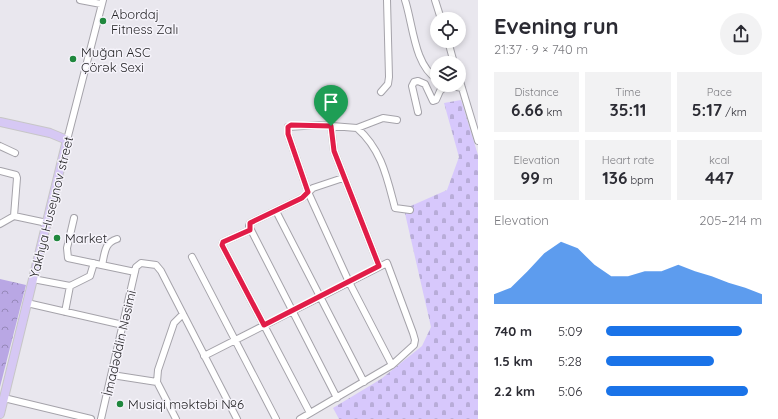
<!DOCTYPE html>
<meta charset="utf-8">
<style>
:root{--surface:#fff;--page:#f2f2f3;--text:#2b2b33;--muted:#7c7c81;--accent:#1a73e8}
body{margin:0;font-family:Quicksand,sans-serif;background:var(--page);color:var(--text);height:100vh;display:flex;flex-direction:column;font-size:15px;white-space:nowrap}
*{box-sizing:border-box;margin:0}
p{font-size:13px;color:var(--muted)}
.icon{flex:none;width:22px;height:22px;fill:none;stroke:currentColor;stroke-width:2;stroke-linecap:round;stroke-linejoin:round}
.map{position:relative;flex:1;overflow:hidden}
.sheet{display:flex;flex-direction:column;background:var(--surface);width:300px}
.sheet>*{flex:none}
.controls{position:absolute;left:430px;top:12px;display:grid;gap:8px}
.controls a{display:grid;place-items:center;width:36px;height:36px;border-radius:50%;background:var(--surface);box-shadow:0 2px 6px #0003;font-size:20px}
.pin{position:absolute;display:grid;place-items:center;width:34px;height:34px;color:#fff;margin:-41px -17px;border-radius:50% 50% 50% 0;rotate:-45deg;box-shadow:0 0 4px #0007}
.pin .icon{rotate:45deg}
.round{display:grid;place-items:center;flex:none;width:42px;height:42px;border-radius:21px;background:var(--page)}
.summary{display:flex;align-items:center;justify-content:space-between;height:68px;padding:0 16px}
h1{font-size:22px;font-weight:700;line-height:30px}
.stats{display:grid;grid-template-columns:repeat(3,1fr);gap:6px;height:68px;padding:4px 16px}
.stats div{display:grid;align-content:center;border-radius:0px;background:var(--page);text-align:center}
.stats b{font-size:17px;font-weight:700}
.stats small{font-size:11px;font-weight:400}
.stats p{font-size:11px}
.chart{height:112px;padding:8px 16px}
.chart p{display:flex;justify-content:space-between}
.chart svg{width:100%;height:72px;margin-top:4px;fill:var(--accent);opacity:.7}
ul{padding:0 16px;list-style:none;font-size:13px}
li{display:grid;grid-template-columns:64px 48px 1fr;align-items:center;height:30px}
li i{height:10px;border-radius:5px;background:var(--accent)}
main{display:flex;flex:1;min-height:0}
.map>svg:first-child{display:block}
.forest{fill:url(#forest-crowns)}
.cemetery{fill:url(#cemetery-stones)}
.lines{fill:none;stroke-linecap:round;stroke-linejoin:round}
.minor-casing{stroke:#a5a3aa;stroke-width:8}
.major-casing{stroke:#c7c6c7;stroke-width:10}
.minor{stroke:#fff;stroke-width:6}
.major{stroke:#d6c8f4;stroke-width:8}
.route-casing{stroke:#fff;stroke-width:8}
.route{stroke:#e11d48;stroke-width:5}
.poi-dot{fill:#1f873d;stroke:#f6f4fb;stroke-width:1.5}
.labels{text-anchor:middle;stroke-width:3;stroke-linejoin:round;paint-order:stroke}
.poi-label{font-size:13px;fill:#262528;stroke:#f6f4fb;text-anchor:start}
.street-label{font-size:13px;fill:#262528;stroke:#f6f4fb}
</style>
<main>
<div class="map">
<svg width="478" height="419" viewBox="0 0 478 419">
<defs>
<pattern id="forest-crowns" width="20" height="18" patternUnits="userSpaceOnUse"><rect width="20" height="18" fill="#b9a7e4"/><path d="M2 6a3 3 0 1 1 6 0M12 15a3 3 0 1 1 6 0" fill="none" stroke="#9688b9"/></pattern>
<pattern id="cemetery-stones" width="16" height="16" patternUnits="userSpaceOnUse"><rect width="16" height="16" fill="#d7c8fc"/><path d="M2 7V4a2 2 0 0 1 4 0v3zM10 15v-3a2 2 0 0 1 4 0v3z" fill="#b8acd8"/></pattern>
</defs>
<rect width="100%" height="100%" fill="#e9e7ee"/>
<path class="forest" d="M0,279l26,6 -26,102z"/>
<path class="cemetery" d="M461,100l17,55v264h-139l-6,-11 48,-29 41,-33 9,-19 -27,-118 43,-19 12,-33 -15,-54z"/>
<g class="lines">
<defs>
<path id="minor" d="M80,0l21,4
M405,0c8,24 9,65 32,79
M435,0l6,19
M448,41l6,22
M459,78l19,63
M447,85l15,3
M381,92l7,-8 1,-7 -2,-77
M418,112l-6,-26 2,-4 4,-1 7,3 8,17 3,-1 4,-9 7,-6
M331,126l3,25 45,115
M357,128l26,-10 14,2
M67,140l36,-140
M0,146l15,7
M0,171l16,4 1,3 -3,38 33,7
M276,211l88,171
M74,218l-7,30 1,10 67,14
M0,224l14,-8
M250,230l-27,12 -1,3 88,168
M192,257l84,162
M102,265c3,-12 2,-22 15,-26
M33,279l37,7 20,-10 4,-13
M27,303l96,22
M65,312l5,-26
M204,356l183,-93 26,70 2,7 -1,5 -22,20 -92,54
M392,365l-43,-83 -41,-90 -20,-58v-7l31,-2 38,3c25,22 30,50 38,80l15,2
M112,375l45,7
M4,398l87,21
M337,398l-88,-172 1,-3 52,-25 11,-10 30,-10
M101,419l35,-152 5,-4 15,2 5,6 76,148
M176,419l-19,-37 1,-12 16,-47 9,-9"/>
<path id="major" d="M0,122l50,11 17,7 -67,274"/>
</defs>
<use href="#minor" class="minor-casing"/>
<use href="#major" class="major-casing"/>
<use href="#minor" class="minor"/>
<use href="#major" class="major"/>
</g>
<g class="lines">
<defs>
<path id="route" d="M291,125l40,1 3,25 45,115 -115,59 -42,-80 1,-3 27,-12v-7l52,-25 6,-6 -20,-58v-7z"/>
</defs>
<use href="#route" class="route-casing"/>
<use href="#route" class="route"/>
</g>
<g class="poi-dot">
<circle cx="103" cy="21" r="4"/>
<circle cx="73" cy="59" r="4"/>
<circle cx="57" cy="238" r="4"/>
<circle cx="120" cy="404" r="4"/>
</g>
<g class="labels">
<g class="poi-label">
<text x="111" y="19">Abordaj<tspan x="111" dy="15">Fitness Zalı</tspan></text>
<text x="81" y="57">Muğan ASC<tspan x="81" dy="15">Çörək Sexi</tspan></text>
<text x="65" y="243">Market</text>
<text x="128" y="409">Musiqi məktəbi №6</text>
</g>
<g class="street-label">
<text transform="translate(51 207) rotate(-76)" y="5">Yakhya Huseynov street</text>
<text transform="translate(119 343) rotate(-77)" y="5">İmadəddin Nəsimi</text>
</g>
</g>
</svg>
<div class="controls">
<a><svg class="icon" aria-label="locate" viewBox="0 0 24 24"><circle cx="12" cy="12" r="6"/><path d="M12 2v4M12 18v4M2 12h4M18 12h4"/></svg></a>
<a><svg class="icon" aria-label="layers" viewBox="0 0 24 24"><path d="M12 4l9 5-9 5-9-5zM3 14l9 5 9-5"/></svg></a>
</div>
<div class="pin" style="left:331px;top:126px;background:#1e9e55"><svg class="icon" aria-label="arrive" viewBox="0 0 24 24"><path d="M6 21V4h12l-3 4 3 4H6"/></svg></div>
</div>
<section class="sheet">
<div class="summary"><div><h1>Evening run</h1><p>21:37 · 9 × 740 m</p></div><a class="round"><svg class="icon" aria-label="share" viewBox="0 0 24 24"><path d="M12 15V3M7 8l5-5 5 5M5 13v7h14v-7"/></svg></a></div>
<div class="stats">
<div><p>Distance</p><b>6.66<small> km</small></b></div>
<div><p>Time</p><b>35:11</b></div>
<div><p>Pace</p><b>5:17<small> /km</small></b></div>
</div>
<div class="stats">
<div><p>Elevation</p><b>99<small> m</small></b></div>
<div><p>Heart rate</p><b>136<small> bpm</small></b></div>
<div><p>kcal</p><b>447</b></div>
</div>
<div class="chart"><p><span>Elevation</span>205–214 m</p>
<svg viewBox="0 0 160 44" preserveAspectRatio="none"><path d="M0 44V38L10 34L20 24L30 13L40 6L50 10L60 20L70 27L80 27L90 24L100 24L110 20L120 24L130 27L140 31L150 34L160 38V44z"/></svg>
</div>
<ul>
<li><b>740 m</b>5:09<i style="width:87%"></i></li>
<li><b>1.5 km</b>5:28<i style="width:69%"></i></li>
<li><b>2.2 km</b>5:06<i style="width:91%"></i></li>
</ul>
</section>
</main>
